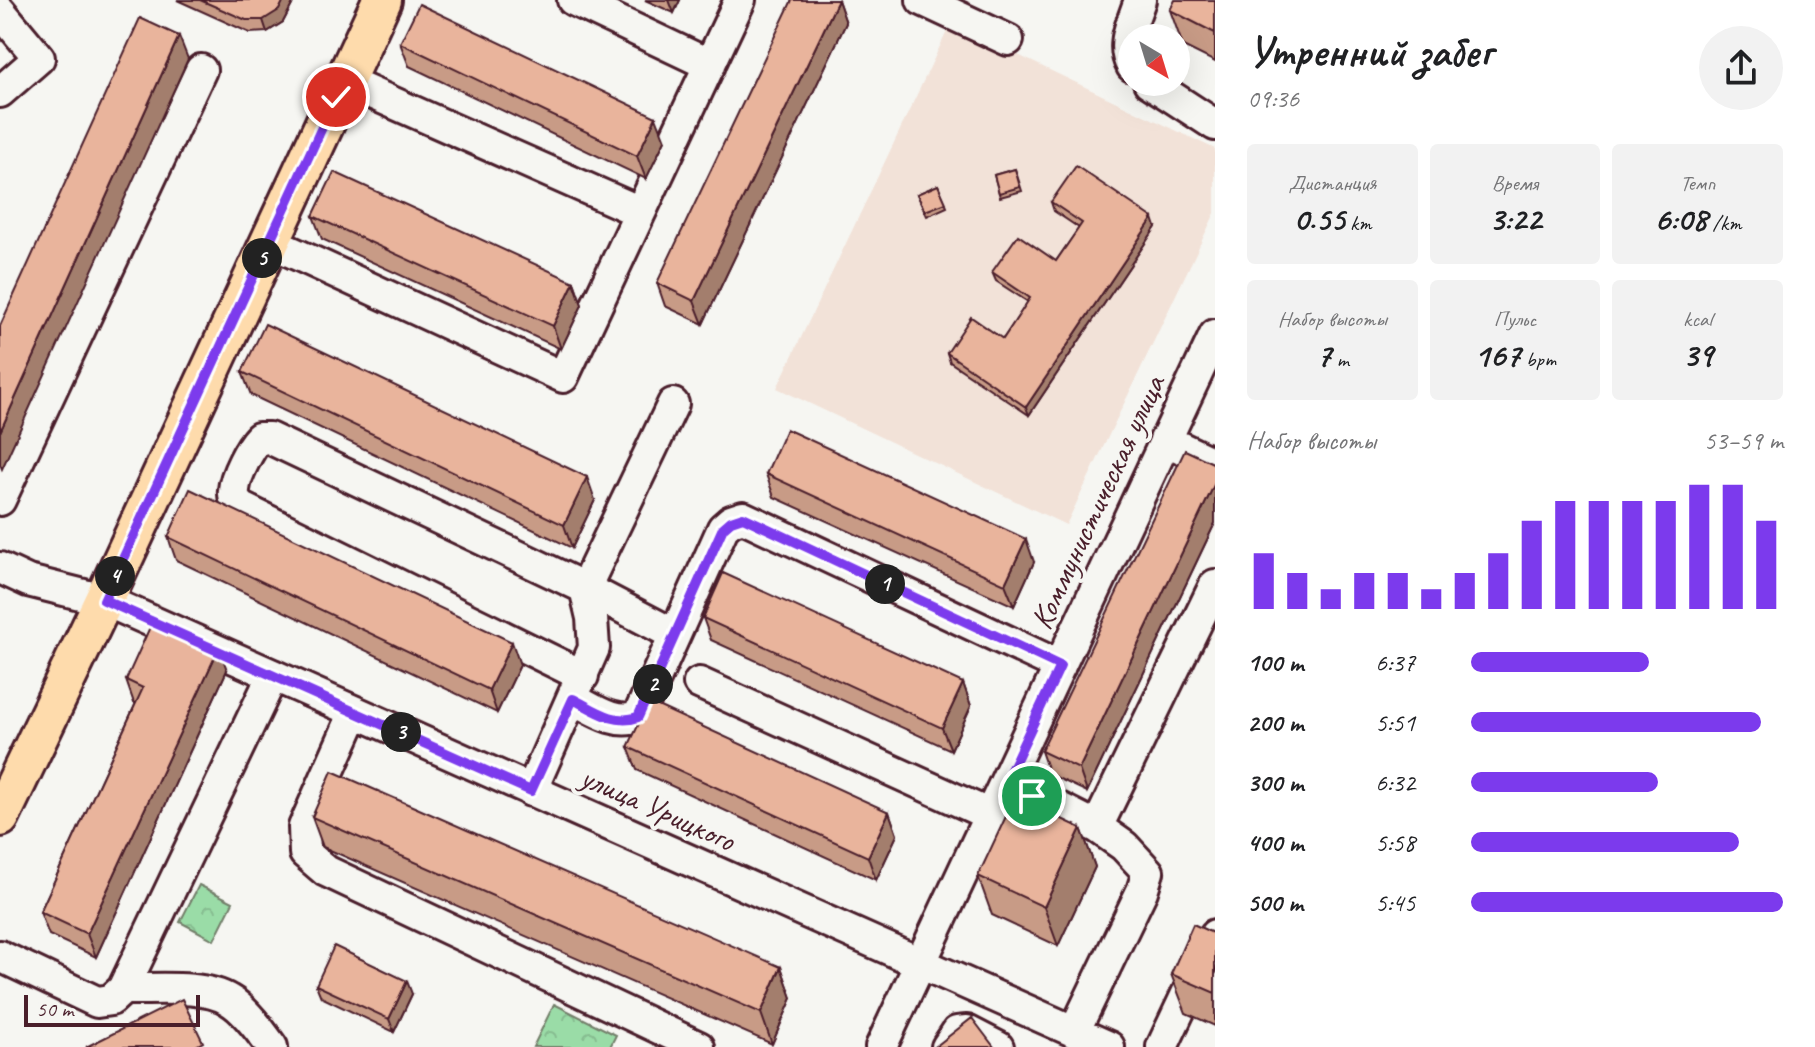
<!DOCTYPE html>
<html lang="ru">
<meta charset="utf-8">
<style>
:root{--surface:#fff;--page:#f2f2f2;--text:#202124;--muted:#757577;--accent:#7c3aed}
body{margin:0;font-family:Caveat,sans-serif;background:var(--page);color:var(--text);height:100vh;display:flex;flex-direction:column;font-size:30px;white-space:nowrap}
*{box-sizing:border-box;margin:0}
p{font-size:26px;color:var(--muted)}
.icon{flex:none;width:44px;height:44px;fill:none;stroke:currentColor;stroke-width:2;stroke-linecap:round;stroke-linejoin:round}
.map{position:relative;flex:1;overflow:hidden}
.side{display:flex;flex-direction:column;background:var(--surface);width:600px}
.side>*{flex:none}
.needle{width:52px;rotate:142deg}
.tools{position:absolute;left:1118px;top:24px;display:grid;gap:16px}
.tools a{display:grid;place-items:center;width:72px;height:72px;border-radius:50%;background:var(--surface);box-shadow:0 8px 32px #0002;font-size:40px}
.scale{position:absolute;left:24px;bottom:20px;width:176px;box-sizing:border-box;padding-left:8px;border:4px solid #4a1f2b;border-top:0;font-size:22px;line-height:28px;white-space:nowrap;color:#4a1f2b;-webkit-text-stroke:6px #f6f6f2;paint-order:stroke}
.pin{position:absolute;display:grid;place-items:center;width:68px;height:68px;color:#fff;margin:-34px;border:4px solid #fff;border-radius:50%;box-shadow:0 2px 8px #0007}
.km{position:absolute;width:40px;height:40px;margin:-20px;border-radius:50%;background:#222;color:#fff;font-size:22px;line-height:40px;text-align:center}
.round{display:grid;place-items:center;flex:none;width:84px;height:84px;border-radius:42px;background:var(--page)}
.summary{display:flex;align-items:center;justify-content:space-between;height:136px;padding:0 32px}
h1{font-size:44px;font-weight:700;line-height:60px}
.metrics{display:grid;grid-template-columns:repeat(3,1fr);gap:12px;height:136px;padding:8px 32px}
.metrics div{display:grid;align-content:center;border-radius:8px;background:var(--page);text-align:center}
.metrics b{font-size:34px;font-weight:700}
.metrics small{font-size:22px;font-weight:400}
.metrics p{font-size:22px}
.chart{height:224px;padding:16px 32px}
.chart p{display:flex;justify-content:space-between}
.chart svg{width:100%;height:144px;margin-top:8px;stroke:var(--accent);stroke-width:6}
ul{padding:0 32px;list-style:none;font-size:26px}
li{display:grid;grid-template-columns:128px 96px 1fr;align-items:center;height:60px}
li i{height:20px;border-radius:10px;background:var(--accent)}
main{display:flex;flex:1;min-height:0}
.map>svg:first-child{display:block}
.built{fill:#f2e2d8}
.park{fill:url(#park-crowns);stroke:#727e69;stroke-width:2}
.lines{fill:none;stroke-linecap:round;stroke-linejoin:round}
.minor-casing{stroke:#4a1f2b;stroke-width:36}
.major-casing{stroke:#4a1f2b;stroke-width:44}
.minor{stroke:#f6f6f2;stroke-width:30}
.major{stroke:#fedbac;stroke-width:38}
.wall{fill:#c89b86;stroke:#4a1f2b;stroke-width:2}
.shaded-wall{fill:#a37e6d;stroke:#4a1f2b;stroke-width:2}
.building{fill:#e9b49c;stroke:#4a1f2b;stroke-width:2}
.route-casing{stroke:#fff;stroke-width:16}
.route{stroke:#7c3aed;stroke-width:10}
.labels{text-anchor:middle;stroke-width:8;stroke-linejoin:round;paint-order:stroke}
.street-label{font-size:32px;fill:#4a1f2b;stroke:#f6f6f2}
</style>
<main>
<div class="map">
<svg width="1215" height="1047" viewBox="0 0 1215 1047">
<defs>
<pattern id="park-crowns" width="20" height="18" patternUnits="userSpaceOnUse" patternTransform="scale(2)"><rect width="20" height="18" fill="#9adca7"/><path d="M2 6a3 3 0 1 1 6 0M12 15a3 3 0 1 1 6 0" fill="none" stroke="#86bc90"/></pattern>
</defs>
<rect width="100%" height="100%" fill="#f6f6f2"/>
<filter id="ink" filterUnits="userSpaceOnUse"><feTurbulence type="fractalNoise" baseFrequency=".0125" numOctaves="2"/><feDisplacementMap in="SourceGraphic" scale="16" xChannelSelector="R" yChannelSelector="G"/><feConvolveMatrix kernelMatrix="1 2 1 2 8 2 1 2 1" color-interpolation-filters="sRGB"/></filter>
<g filter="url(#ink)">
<path class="built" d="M951,23l264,126v64l-149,312 -289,-137z"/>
<path class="park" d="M199,885l34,17 -19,38 -34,-18z
M554,1004l62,31 -6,12h-77z"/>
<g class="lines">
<defs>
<path id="minor" d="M573,0l137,65
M922,0l86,40
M0,11l39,47 -39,34
M1132,66c-12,-21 1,-45 8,-66
M344,81l296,131
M1149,82l66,43
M270,242l293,135 177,-377
M1165,440l50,24
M0,500l201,-430
M0,568l28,13 76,19 1005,447
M583,676l-343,-169c-4,-5 -7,-10 -6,-17 1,-14 16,-43 25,-52h10l316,150 90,47
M699,683l291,132
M573,699c20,10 42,27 65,18l85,-189 8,-7 12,-4 317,149
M355,712l-51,115 1,26 21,18 373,176
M1006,781l91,46
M531,791l63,-143 -2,-30 -7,-30 88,-184
M0,956l97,46 14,-2 12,-11 150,-314
M123,989c30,1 80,-5 106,11 15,8 33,33 43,47
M1074,1032l68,-141 6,-19 -24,-26 -27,-19 118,-242
M881,1047l334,-712
M947,1047l10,-15 10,-1 31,16
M1162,1047l53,-112"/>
<path id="major" d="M0,817l104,-217 278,-600"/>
</defs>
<use href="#minor" class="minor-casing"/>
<use href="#major" class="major-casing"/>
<use href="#minor" class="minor"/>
<use href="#major" class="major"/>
</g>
<path class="wall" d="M177,0h116v3l-10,19 -16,10 -17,1z
M645,0h35l-6,13z
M838,0l8,23 -143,301 -38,-18 -8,-23z
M1215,0v62l-32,-16 -13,-36z
M400,43l265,97 -19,39 -237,-113z
M1015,169l7,22 -22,6 -6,-22z
M938,185l9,22 -20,9 -10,-22z
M1051,202l105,25 -127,188 -79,-53 -3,-9 56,-14 25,-37 -32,-21 -4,-9 64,-11 23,-33 -25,-17z
M313,216l261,66 8,23 -21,44 -239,-110z
M242,372l353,128 -23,48 -321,-153z
M1215,464v59l-128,269 -38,-18 -8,-23z
M766,474l268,88 -20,44 -240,-109z
M168,537l352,128 -23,48 -321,-153z
M703,618l260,65 8,23 -20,44 -240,-110z
M227,670l-131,287 -47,-22 -9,-23 96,-209h-2l-8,-23z
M628,747l261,65 8,23 -21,45 -239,-110z
M312,817l469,150 11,31 -20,46 -449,-197z
M1081,828l14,39 -37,79 -66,-31 -14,-39z
M1215,934v92l-29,-13 -15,-39z
M316,985l96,9 -18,38 -73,-35z"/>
<path class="shaded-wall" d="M284,0h9v3l-10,19 -16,10 -4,-12z
M669,0h11l-6,13z
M838,0l8,23 -143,301 -9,-23z
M179,36l9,23 -186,410 -2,-5v-32z
M656,117l9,23 -19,39 -9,-23z
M1153,218l3,9 -127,188 -3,-8z
M574,282l8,23 -21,44 -8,-23z
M587,477l8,23 -23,48 -8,-23z
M1215,483v40l-128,269 -8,-23z
M1026,539l8,23 -20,44 -9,-22z
M512,642l8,23 -23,48 -8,-23z
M219,648l8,22 -131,287 -9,-23z
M963,683l8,23 -20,44 -9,-22z
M889,812l8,23 -21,45 -8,-23z
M1081,828l14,39 -37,79 -14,-39z
M781,967l11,31 -20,46 -11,-31z
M407,981l5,13 -18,38 -5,-13z"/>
<path class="building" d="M200,0h84l-5,10 -16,10h-17z
M792,0h46l-144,301 -37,-18z
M1175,0h40v33l-45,-23z
M419,4l237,113 -19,39 -237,-113z
M140,18l39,18 -179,396v-106z
M1076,166l77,52 -127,189 -79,-54 24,-36 32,22 27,-41 -38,-26 26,-37 38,26 26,-38 -31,-21z
M1015,169l5,18 -21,6 -5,-18z
M334,172l240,110 -21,44 -240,-110z
M938,185l8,18 -21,8 -8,-17z
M265,324l322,153 -23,48 -322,-153z
M786,429l240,110 -21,45 -239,-110z
M1185,450l30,14v19l-136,286 -38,-18z
M190,489l322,153 -23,48 -321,-153z
M723,573l240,110 -21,45 -239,-110z
M154,618l65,30 -132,286 -47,-22 103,-224 -17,-8z
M649,702l240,110 -21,45 -240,-110z
M332,771l449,196 -20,46 -449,-196z
M1015,797l66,31 -37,79 -66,-31z
M1193,924l22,10v59l-44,-19z
M334,946l73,35 -18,38 -73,-34z
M182,999l21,43 -9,5h-108z
M972,1018l22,29h-59z"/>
</g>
<g class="lines" filter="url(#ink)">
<defs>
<path id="route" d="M336,97l-232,503 427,191 42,-92c20,10 42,27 65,18l85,-189 8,-7 12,-4 317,149 -54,115 26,15"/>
</defs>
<use href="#route" class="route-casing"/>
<use href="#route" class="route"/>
</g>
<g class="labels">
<g class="street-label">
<text transform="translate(1097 502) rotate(-65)" y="11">Коммунистическая улица</text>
<text transform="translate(658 808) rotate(24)" y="11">улица Урицкого</text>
</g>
</g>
</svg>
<div class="tools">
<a><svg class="needle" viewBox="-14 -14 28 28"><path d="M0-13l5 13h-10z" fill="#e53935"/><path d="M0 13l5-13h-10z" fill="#757577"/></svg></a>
</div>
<div class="scale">50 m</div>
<div class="pin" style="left:1032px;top:796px;background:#1e9e55"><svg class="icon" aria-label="arrive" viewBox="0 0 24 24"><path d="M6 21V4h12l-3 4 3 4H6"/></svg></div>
<div class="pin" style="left:336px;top:97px;background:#d93025"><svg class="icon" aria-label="check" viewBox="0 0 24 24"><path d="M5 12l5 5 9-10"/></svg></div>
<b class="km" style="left:885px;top:584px">1</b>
<b class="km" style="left:653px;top:684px">2</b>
<b class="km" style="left:401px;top:732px">3</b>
<b class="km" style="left:115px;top:576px">4</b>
<b class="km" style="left:262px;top:258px">5</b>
</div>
<section class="side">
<div class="summary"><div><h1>Утренний забег</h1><p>09:36</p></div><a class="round"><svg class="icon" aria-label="share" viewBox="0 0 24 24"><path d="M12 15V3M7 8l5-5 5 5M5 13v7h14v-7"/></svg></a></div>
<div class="metrics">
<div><p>Дистанция</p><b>0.55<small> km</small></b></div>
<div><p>Время</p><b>3:22</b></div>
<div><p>Темп</p><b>6:08<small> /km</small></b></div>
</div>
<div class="metrics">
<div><p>Набор высоты</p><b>7<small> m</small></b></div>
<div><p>Пульс</p><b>167<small> bpm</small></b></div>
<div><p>kcal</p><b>39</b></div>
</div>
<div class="chart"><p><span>Набор высоты</span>53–59 m</p>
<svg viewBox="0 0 160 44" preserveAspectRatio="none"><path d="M5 44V27M15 44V33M25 44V38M35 44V33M45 44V33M55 44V38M65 44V33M75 44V27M85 44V17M95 44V11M105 44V11M115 44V11M125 44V11M135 44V6M145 44V6M155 44V17"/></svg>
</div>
<ul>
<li><b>100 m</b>6:37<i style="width:57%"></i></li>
<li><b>200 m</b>5:51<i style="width:93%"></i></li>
<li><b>300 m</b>6:32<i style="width:60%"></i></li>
<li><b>400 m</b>5:58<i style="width:86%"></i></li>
<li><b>500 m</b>5:45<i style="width:100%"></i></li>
</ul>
</section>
</main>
